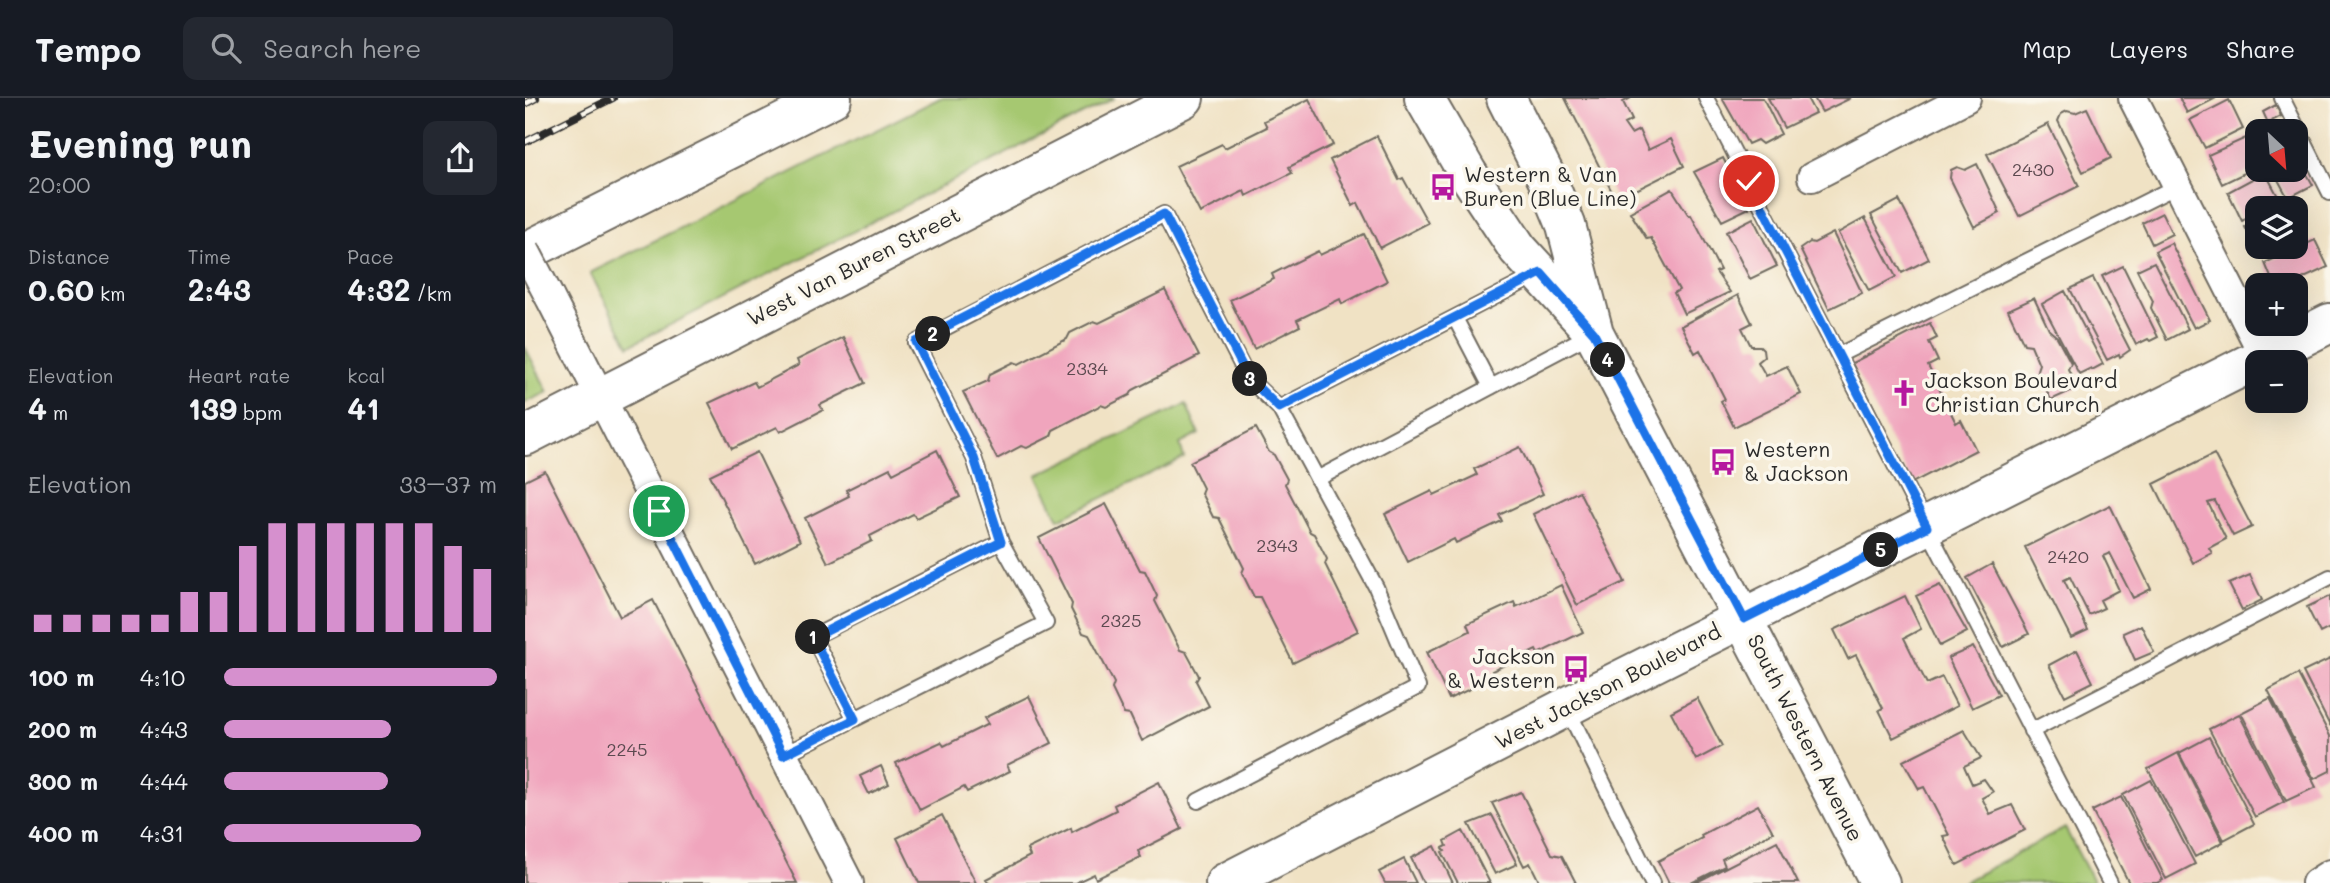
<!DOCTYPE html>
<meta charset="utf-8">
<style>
:root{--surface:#171b24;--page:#242831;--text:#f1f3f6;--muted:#9ea1a6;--line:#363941;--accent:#d690ce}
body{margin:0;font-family:Mali,sans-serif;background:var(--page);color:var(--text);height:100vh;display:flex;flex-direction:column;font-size:26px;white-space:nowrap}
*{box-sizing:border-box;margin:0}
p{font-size:23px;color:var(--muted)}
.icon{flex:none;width:38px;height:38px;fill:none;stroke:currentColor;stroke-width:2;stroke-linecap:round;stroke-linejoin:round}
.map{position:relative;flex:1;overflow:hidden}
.panel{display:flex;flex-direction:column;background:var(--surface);width:525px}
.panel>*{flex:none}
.needle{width:46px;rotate:154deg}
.tools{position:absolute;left:1720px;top:21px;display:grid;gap:14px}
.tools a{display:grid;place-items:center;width:63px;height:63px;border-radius:14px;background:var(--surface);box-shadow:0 7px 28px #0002;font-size:35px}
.pin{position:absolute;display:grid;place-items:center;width:60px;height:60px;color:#fff;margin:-30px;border:4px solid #fff;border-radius:50%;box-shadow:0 2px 7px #0007}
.km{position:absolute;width:35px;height:35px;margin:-18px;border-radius:50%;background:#222;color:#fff;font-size:19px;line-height:35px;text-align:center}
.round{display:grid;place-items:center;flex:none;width:74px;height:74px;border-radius:14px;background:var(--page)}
.summary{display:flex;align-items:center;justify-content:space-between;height:119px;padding:0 28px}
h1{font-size:38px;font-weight:700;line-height:52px}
.figures{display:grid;grid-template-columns:repeat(3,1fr);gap:10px;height:119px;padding:7px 28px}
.figures div{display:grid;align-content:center}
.figures b{font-size:30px;font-weight:700}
.figures small{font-size:19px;font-weight:400}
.figures p{font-size:19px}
.chart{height:196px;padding:14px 28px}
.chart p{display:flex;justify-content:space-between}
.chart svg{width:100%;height:126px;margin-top:7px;stroke:var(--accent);stroke-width:6}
ul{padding:0 28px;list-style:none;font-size:23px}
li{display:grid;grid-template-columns:112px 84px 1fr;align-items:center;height:52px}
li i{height:18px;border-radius:9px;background:var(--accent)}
header{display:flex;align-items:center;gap:42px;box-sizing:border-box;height:98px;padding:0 35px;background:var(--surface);border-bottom:2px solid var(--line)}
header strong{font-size:33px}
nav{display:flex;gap:38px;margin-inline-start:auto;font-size:24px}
.search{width:490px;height:63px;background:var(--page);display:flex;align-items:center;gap:18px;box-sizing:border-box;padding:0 24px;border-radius:14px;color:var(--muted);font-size:26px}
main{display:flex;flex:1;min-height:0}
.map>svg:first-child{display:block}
.green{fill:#a6c871;stroke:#687a4e;stroke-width:2}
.building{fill:#f0a5bd}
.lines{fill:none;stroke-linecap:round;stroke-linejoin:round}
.lane-casing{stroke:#706b61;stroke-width:18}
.street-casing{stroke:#706b61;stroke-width:32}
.secondary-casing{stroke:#706b61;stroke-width:42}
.highway-casing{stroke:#706b61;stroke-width:42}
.lane{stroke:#fff;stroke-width:14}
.street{stroke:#fff;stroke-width:28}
.secondary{stroke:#fff;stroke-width:38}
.highway{stroke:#fff;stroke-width:38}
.rail-casing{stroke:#2b2b2b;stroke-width:8}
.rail{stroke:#fbf7ec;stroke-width:5;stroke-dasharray:16;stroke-linecap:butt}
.street-bridge-casing{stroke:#706b61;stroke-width:32;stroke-linecap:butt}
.street-bridge{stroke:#fff;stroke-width:28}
.route-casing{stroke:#fff;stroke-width:14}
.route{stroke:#1a73e8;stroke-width:9}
.labels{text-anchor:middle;stroke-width:7;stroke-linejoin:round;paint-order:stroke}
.number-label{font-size:18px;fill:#5c4a50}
.poi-label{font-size:21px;fill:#2b2b2b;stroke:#fbf7ec;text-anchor:start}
.street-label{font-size:21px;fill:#2b2b2b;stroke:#fbf7ec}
</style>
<header>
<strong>Tempo</strong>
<div class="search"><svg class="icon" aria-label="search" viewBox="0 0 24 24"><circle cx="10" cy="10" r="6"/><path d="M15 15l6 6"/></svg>Search here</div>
<nav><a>Map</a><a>Layers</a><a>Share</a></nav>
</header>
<main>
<section class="panel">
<div class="summary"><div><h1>Evening run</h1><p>20:00</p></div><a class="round"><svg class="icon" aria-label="share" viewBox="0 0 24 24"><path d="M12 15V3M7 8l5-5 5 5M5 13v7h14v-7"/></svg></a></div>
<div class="figures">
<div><p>Distance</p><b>0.60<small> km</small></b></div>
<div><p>Time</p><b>2:43</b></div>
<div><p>Pace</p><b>4:32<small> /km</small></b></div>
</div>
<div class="figures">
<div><p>Elevation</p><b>4<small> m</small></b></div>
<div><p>Heart rate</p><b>139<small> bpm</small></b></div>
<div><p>kcal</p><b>41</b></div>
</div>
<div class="chart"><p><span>Elevation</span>33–37 m</p>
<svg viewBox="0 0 160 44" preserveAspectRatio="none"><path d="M5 44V38M15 44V38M25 44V38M35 44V38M45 44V38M55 44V30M65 44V30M75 44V14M85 44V6M95 44V6M105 44V6M115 44V6M125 44V6M135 44V6M145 44V14M155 44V22"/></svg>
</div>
<ul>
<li><b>100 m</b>4:10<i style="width:100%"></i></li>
<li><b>200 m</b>4:43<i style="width:61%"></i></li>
<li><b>300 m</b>4:44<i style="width:60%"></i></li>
<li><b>400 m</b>4:31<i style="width:72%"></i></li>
</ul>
</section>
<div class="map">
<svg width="1805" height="785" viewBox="0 0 1805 785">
<rect width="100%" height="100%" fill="#fbf7ec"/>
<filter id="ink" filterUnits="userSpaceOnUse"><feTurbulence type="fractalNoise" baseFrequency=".0143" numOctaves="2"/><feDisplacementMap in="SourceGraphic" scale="14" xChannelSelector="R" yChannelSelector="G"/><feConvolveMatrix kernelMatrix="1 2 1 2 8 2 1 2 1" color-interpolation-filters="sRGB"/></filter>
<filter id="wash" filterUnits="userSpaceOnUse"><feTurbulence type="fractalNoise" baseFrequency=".00686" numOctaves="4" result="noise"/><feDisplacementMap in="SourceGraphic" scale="28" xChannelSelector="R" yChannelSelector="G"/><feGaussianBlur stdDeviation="1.57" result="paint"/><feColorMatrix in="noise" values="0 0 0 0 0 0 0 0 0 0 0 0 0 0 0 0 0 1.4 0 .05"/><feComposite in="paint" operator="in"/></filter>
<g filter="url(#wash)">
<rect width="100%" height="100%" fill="#f0e2c4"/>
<path class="green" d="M415,0h175l-486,248 -39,-73z
M0,249l23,45 -23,11z
M661,306l13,30 -19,10 4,14 -125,61 -22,-44z
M1540,730l29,55h-132z"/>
<g id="blocks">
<path class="building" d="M1040,0h66l-8,4 9,18 -8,4 7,10 8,-4 9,20 23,-11 13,27 -68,34z
M1197,0h41l18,36 -19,10 -5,-4 -9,4z
M1243,0h39l8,15 -31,15z
M1289,0h37l-29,14z
M1654,0h37l-29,15z
M784,1l24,46 -44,22 3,6 -46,23 -2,-5 -44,22 -24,-47 46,-22 3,4 42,-21 -3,-6z
M1704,2l14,29 -38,19 -15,-28z
M1751,7l5,11 -13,7 -5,-11z
M1562,10l24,50 -28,14 -25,-51 3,-7 6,-3 8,2z
M1523,26l31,62 -60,30 -32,-62z
M852,38l22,44 4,-2 25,45 -48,25 -22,-45 -5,3 -23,-46z
M1723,39l9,20v10l-35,17 -14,-29z
M1198,60l26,50 -27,13 -28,-49z
M1776,65l12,22 -25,13 -12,-22 12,-6h8v-4z
M1452,66l23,49 -26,14 -24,-49 1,-8 6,-3 8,3z
M1740,74l15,28 -15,8h-8v4l-15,9 -14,-29z
M1147,91l17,27 2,-1 29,55 -4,2 14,20 -46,22 -10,-21 5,-3 -28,-52 -4,1 -17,-27z
M1374,102l30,59 -27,14 -31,-58z
M1637,115l10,21 -20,10 -10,-21z
M1228,120l24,48 -27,13 -24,-47z
M1340,120l31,59 -27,14 -31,-58z
M1732,123v26h21l-19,9 -14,-29z
M1308,135l29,60 -33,16 -29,-60 10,-7 4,1z
M839,136l23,47 -45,23 -2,-5 -43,21 3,6 -46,23 -24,-49 44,-21 -2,-5 46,-23 2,4z
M1790,142l13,27 -39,18h-15l-9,-22z
M1646,145l39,77 -16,8 -39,-77z
M1629,164l34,67 -21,11 -16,-32 2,-7 -16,-31z
M1598,168l35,71 -8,4 -2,-2 -12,6 -34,-69z
M1568,180l37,72 -10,7 -1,-3 -12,6 -37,-71z
M640,192l34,66 -66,34 -3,5 -24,12 -5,-2 -48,25 -2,6 -24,12 -6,-2 -24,13 -34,-67 25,-11 2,-7 24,-12 5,2 48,-25 3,-6 24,-12 5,2z
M1540,193l38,73 -11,6 -1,-2 -12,6 -37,-70z
M1213,197l14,28 -10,5 9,18h9l3,3 1,8 -6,5 8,14 21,-10 14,28 -67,33 -13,-26 4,-2 -25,-49 -5,3 -14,-27z
M1509,200l15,32 8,7 14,26 -3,6 9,19 -26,12 -14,-30 2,-6 -8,-19 -7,-1 -16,-34z
M1405,225l7,15 -8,4 9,19 -10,5 28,57 5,-3 15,30 -64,33 -60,-120z
M318,239l22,46 -45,22 3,5 -43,22 -3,-5 -45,22 -23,-46 45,-21 3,5 42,-22 -2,-5z
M731,330l13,24 5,3 13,24 -2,5 25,48 4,2 13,25 -2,5 33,67 -65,32 -33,-66h-6l-12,-24 2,-5 -25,-50 -6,-1 -12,-24 2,-5 -13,-26z
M995,349l23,47 -44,21 3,6 -46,22 -2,-4 -46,23 -23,-48 47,-23 2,4 43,-20 -3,-6z
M412,352l23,47 -44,21 -3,-4 -43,22 2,5 -44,22 -23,-45 44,-22 -3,-6 44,-22 3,5z
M232,354l43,89 -45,23 -45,-89z
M1689,356l38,73 -19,9 -18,-35 -7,2 18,36 -17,9 3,5 -19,10 -39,-79z
M20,373l75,146 33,-17 144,283h-272v-402z
M1054,393l46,91 -48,23 -44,-91z
M581,406l34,66 5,1 12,25 -2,5 25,49 6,2 13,24 -3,5 13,25 -67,35 -12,-26 -6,-1 -12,-25 2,-6 -25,-48 -6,-2 -12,-24 1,-5 -33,-66z
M1585,407l41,84 -18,9 -23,-45 -7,3 16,34 -19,10 4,8 -15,7 -19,-38 -6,3 24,50 -17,8 -46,-91z
M1467,466l37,70 -26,13 -36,-69z
M1725,477l12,25 -20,10 -13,-26z
M1036,487l22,47 -45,22 -2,-4 -44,21 3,6 -46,22 -22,-47 43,-21 -3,-7 47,-22 2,5z
M1415,487l27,47 -27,14 -24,-50z
M1380,498l16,33 -17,9 23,46 15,-7 15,29 -64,32 -14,-28 4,-2 -27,-53 -8,4 -14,-29z
M1805,498v32l-10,5 -13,-26z
M1616,527l13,27 -19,8 -12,-27z
M1448,549l26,48 -27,13 -24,-50z
M1552,552l16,32 -28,14 -16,-31z
M1805,561v67l-27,-54z
M1773,576l32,62v35l-16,8 -46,-89z
M504,598l23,47 -45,22 3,6 -43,21 -3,-5 -44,23 -24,-47 45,-21 3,4 44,-22 -4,-6z
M1172,600l25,48 -26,14 -25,-48z
M1745,600l46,89 -30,14 -45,-88z
M1714,616l45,88 -29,15 -46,-88z
M1439,632l17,28 -17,8 8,18 12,-5 9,13 -11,6 8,16 22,-9 13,25 -68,35 -14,-29 6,-1 -25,-48 -5,2 -16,-28z
M1684,639l45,87 -30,16 -45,-87z
M1653,655l45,89 -28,15 -47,-88z
M356,668l8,18 -20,10 -9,-18z
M1626,682l44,84 -29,15 -43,-84z
M634,684l23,47 -44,22 3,6 -45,22 -2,-5 -19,9h-87l-2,-4 44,-23 -3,-7 44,-21 1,4 44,-22 -2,-5z
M996,694l31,62 10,2 14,27h-36l-10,-20 -6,3 -32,-63z
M1596,699l42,83 -6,3h-28l-37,-72z
M1233,707l15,27 -51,27 3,7 -34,17h-22l-11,-22 44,-23 -1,-3z
M417,717l34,68h-57l-22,-45z
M967,717l25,49 -22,10 -26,-50z
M938,733l27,52h-32l-16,-31 3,-1 -2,-3 4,-2 -2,-5z
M1252,743l21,42h-103z
M910,748l18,37h-30l-12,-25z
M879,761l12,24h-31l-6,-11z"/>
</g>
</g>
<g filter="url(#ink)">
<use href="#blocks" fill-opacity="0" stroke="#706b61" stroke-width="2"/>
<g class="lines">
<defs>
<path id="lane" d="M1181,0l404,785
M1757,0l48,95
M930,220l36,69
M1314,257l338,-169
M754,310l260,-134
M792,381l274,-145
M1042,610l85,175
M330,621l-42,-82 188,-95
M1506,633l299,-154
M258,657l263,-132 -45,-81 -27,-84 -58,-115 248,-129 84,164 31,30 97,179 42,100 -220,114"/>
<path id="street" d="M1608,0l131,258
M1287,79l154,-79
M24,198l300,587
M1791,785l14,-9"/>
<path id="secondary" d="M899,0l44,76 50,75 72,79
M981,0l41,81 19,46 28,108 286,550
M0,338l659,-338
M700,785l359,-185 746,-375"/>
<path id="highway" d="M0,154l307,-154"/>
</defs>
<use href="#lane" class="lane-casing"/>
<use href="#street" class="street-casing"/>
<use href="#secondary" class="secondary-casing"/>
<use href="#highway" class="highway-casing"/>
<use href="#lane" class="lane"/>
<use href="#street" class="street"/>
<use href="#secondary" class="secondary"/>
<use href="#highway" class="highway"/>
<defs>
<path id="rail" d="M0,6l11,-6
M0,44l88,-44"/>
</defs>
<use href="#rail" class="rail-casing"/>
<use href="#rail" class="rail"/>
<defs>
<path id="street-bridge" d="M0,152l24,46"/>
</defs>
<use href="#street-bridge" class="street-bridge-casing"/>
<use href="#street-bridge" class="street-bridge"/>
</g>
</g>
<g class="lines" filter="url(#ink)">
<defs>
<path id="route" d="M134,413l124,244 72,-36 -42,-81 188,-96 -27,-84 -58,-116 248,-128 84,163 31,31 262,-135 53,60 150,286 183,-92 -178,-346"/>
</defs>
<use href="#route" class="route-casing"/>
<use href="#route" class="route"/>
</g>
<defs>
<symbol id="bus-bare" viewBox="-9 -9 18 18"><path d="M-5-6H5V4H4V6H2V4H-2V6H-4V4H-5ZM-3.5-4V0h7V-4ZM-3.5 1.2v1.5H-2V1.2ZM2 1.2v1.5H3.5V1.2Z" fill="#b5179e" stroke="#fbf7ec" stroke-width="2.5" paint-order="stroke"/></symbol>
<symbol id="church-bare" viewBox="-9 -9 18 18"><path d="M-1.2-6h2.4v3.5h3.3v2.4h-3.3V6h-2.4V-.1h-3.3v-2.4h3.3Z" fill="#b5179e" stroke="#fbf7ec" stroke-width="2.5" paint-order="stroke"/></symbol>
</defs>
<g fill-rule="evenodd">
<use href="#bus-bare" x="899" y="70" width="38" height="38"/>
<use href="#church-bare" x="1360" y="276" width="38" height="38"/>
<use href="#bus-bare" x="1179" y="345" width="38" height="38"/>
<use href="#bus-bare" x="1032" y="552" width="38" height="38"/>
</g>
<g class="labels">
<g class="number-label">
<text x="1508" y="78">2430</text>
<text x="562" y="277">2334</text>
<text x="752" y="454">2343</text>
<text x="1543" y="465">2420</text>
<text x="596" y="529">2325</text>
<text x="102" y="658">2245</text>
</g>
<g class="poi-label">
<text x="939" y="84">Western &amp; Van<tspan x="939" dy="24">Buren (Blue Line)</tspan></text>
<text x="1400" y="290">Jackson Boulevard<tspan x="1400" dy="24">Christian Church</tspan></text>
<text x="1219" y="359">Western<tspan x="1219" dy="24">&amp; Jackson</tspan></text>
<text x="1030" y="566" text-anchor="end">Jackson<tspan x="1030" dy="24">&amp; Western</tspan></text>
</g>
<g class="street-label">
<text transform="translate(329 169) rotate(-27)" y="7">West Van Buren Street</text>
<text transform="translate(1083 589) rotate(-27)" y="7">West Jackson Boulevard</text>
<text transform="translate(1280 640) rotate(63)" y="7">South Western Avenue</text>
</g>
</g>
</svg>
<div class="tools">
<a><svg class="needle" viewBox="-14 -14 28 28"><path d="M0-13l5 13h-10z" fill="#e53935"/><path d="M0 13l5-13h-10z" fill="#9ea1a6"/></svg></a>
<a><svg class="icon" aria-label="layers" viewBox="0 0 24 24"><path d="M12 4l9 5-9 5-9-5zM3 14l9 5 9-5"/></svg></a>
<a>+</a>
<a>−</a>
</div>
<div class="pin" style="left:134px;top:413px;background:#1e9e55"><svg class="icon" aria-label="arrive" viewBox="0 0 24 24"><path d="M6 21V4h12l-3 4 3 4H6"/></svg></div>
<div class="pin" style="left:1224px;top:83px;background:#d93025"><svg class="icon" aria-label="check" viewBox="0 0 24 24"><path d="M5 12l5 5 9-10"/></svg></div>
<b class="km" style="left:288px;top:539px">1</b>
<b class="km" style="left:408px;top:236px">2</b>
<b class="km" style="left:725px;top:281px">3</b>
<b class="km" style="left:1083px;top:262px">4</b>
<b class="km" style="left:1356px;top:452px">5</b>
</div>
</main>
